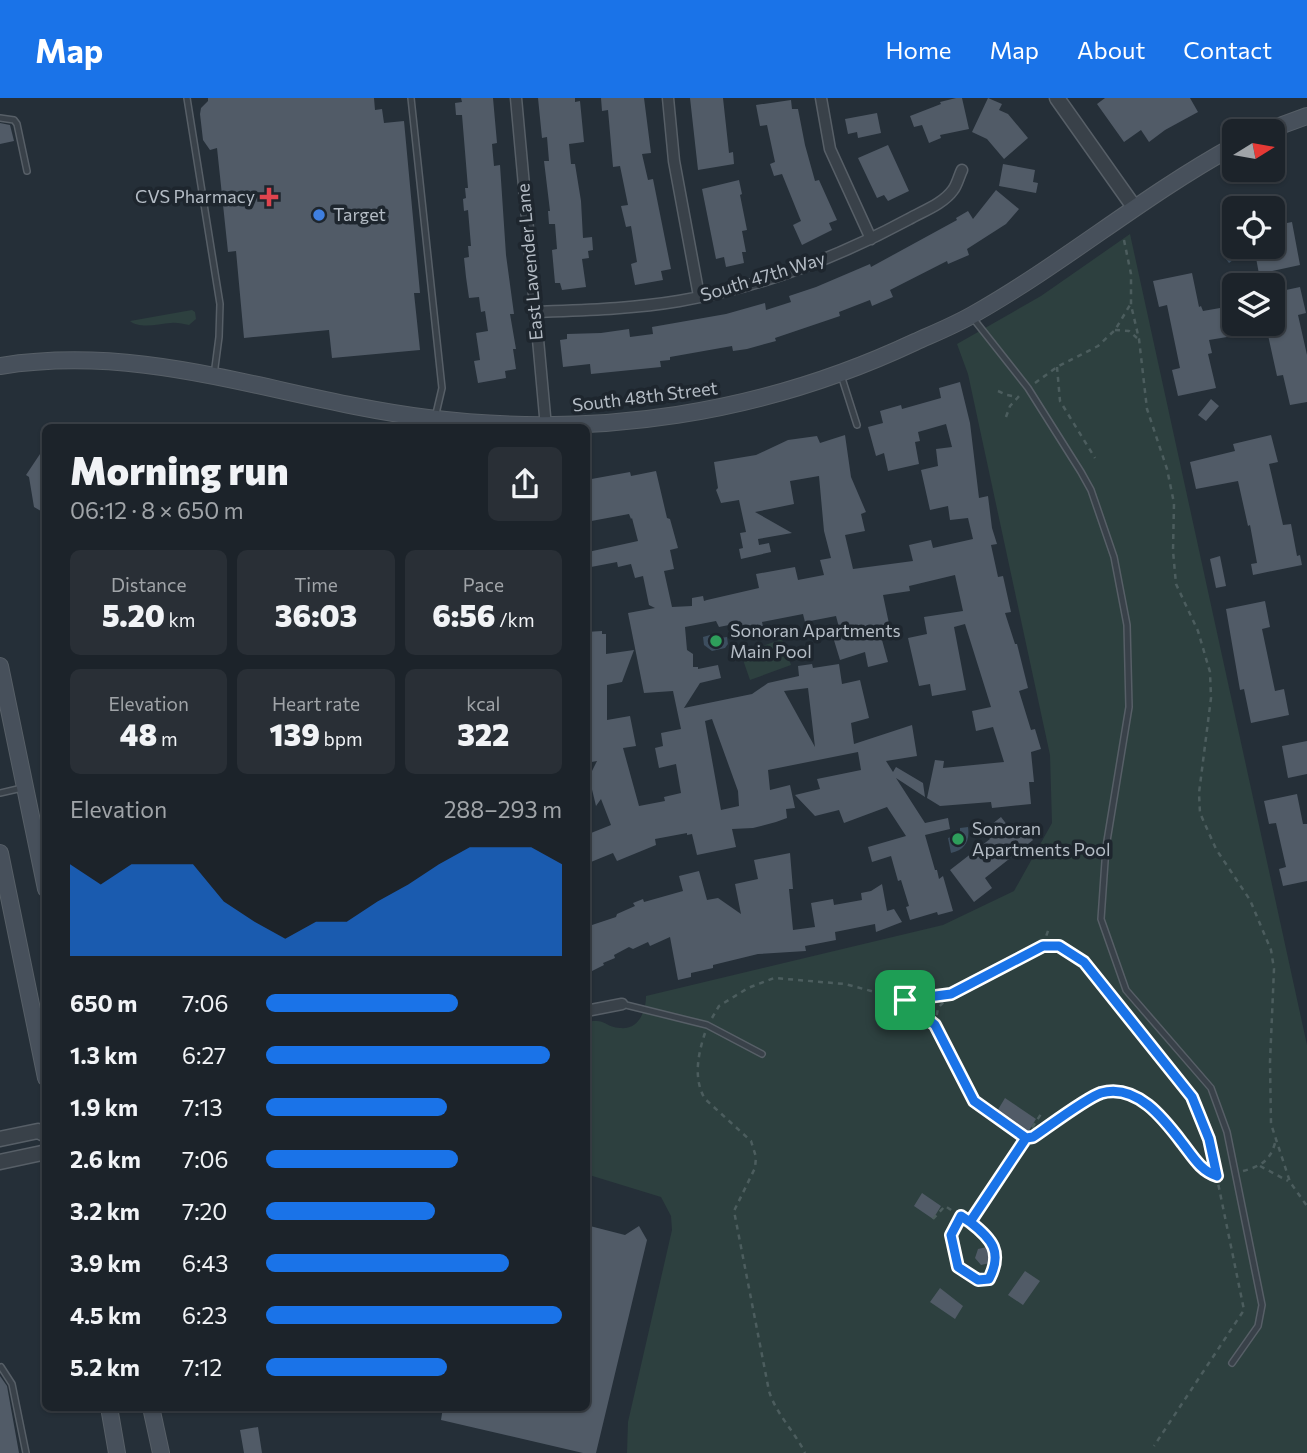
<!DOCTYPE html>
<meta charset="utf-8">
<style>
:root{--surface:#1c232a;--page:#292f36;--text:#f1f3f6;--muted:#a0a4a8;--line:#3a4047;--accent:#1a73e8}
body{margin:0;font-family:Commissioner,sans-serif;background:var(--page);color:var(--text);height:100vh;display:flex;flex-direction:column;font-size:26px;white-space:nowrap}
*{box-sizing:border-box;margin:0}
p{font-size:23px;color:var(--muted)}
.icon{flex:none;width:38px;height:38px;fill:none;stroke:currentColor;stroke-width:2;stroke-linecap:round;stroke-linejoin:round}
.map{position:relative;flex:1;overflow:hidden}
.side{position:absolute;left:42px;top:326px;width:548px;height:987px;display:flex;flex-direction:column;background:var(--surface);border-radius:10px;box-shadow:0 2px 5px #0004,0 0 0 2px var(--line)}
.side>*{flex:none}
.needle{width:46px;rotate:79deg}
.tools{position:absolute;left:1222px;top:21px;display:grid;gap:14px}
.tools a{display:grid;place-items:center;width:63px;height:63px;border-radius:10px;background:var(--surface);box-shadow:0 2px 5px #0004,0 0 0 2px var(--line);font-size:35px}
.pin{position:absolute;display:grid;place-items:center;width:60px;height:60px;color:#fff;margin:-30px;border-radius:14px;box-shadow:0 4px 10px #0006}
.round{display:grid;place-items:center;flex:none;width:74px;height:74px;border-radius:10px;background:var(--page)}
.summary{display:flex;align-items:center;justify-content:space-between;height:119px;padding:0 28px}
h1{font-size:38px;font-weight:800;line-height:52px}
.metrics{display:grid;grid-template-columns:repeat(3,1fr);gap:10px;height:119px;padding:7px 28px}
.metrics div{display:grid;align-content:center;border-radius:10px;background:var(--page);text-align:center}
.metrics b{font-size:30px;font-weight:800}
.metrics small{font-size:19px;font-weight:400}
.metrics p{font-size:19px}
.chart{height:196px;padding:14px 28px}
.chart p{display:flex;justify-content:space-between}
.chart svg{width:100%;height:126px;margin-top:7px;fill:var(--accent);opacity:.7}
ul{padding:0 28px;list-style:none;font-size:23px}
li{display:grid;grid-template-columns:112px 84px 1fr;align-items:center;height:52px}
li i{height:18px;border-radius:9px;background:var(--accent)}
header{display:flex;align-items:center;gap:42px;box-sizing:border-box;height:98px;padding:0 35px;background:var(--accent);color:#fff}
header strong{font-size:33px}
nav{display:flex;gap:38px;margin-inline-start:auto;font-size:24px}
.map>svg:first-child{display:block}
.green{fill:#2d403f}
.water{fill:#3d4e5f}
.building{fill:#515b67;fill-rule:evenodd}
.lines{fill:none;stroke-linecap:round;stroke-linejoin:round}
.service-casing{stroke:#575f67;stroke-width:8}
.minor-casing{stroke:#575f67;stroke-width:13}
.tertiary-casing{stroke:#575f67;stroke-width:17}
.secondary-casing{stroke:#575f67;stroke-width:18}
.path{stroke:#4c5d5e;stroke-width:2.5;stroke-dasharray:5 5;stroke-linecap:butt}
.service{stroke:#394149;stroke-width:5}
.minor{stroke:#394149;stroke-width:10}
.tertiary{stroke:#394149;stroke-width:14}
.secondary{stroke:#47505b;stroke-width:16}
.route-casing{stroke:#fff;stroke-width:14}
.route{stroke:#1a73e8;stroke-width:9}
.health-dot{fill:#e0444e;stroke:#1e262e;stroke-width:2.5}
.shop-dot{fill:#3f7fe0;stroke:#1e262e;stroke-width:2.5}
.leisure-dot{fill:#2e9e5b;stroke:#1e262e;stroke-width:2.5}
.labels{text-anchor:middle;stroke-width:7;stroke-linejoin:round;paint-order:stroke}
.poi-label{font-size:18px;fill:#b4bcc5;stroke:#1e262e;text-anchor:start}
.street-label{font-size:18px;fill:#b4bcc5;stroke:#1e262e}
</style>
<header>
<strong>Map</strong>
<nav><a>Home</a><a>Map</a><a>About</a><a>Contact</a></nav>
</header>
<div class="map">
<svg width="1307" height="1355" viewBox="0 0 1307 1355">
<rect width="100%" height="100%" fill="#252f38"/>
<path class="green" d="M1130,136l177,811v408h-680l1,-31 44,-192 -1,-14 -10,-19 -75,-23v-152c21,-4 18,5 34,6 19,2 26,-17 26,-32l297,-71 71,-34 38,-68 -2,-68 -82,-381 -11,-30 84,-48z
M192,212l3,2 1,7 -7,6c-6,-1 -13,-3 -18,-2 -13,1 -31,6 -41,-2z
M782,541l9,26 -41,15 -9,-26z"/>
<path class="water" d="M1228,147l17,3 2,9h-10l-8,6 -6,-8z
M710,537l10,3 7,-1 1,7 -3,4 -13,3 -8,-6 -1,-8z
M968,729c2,14 -3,23 -17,26l-3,-15 7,-2 -1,-4 6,-1v-3z"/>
<path class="building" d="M208,0h166l1,12 7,-1 2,14 20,-2 16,172h-6l6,57 -88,8 -3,-28 -85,8 -8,-87 -8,1 -11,-104 -7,2 -7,-10 -3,-26 1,-6 7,-7z
M461,0h32l4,45 -5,1 2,22 6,-1 6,90 8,59h-4l6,35h-3l3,20 -11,2 1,7 -28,5 -4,-22 6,-1 -4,-27 12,-2 -3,-20 -4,1 -2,-15 -10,1 -3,-21 -2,-19 5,-1 -1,-11h3l-3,-36 -4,1 -1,-12 3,-1 -1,-10h3l-6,-73h-6l-1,-12 7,-1z
M538,0h37v4l5,-1 4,41 -15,2 2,20h4l6,37 2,37 9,-1 1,13 -5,1 1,7 -7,1 4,28 -24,3 -2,-7h-5l-3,-33 5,-1 -2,-25h-6l-1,-13h2l-6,-50h5l-2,-24 -5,1z
M601,0h43l7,55 -9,1 6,26 5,-1 18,90 -10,2 2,9 -28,5 -4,-21 6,-2 -6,-36 -5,1 -5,-21 7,-1 -8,-39 -7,1 -5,-57 -6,1z
M690,0h33l6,55 4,-1 1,12 -36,6z
M956,0h6l7,31 -29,6 1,3 -12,5 -7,-18 -8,2 -4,-11 31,-12 -1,-2z
M988,0l14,6 -3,6 9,4 20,24 -24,21 -17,-20 -15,-7z
M1105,0h85l8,14 -33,18 -16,12 -8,-12 -17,12 -27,-38z
M791,2l1,9h6l7,36 10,36 4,-1 18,40 -8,3 3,7 -30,15 -9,-20 8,-4 -19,-47 -8,2 -4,-12 5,-2 -8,-37 -7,1 -4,-21z
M877,15l4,20 -23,5 -1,-6 -9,2 -3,-15z
M0,25l10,2 4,16 -14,3z
M888,47l21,46 -21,10 -4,-6 -7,3 -19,-40z
M1003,66l32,6 -2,12 5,1 -2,10 -37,-7z
M739,82l3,14 -2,1 7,35 -5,1 4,21h-4l2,11 -18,4 -2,-10 -8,2 -14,-70z
M996,92l23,19 -13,15 -39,25 2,6 -21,9 -1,-3 -57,29 3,7 -21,9 -2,-6 -31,12 1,4 -65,22 1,3 -29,8 -14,2 -1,-5 -62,11v3l-10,1 1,6 -70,7 -1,-10 -27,3 -3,-27 7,-1v-5l34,-1 28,-4 1,8 23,-3 -1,-7 74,-13 39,-11 1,7 25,-8 -2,-6 27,-9 54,-23 1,3 86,-47 -1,-2 12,-7 5,8z
M1292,124l8,43 -41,9 -5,-27h18v-21z
M1192,175l7,34 2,-1 2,5 17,-3 7,29 -18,3 3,13 -4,1 8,34 -38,8 -6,-26 8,-2 -13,-63 -8,2 -6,-26z
M1300,189l6,26 -8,2 9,40v47l-17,3 -7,-30 -6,1 -11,-50 6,-2v-31z
M960,284l10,41 9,75 9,-2 4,32 5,16 -6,1 7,32 5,-1 8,36 -6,1 10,31h2l11,44 -9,3 12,39 4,-1 6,20 -10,3 3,30h-5l2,22 -39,4 -1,-6 -51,4 -13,-8 8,-38 9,1 -1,7 61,-6 -11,-35 -17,4 -4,-20 19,-4 -26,-83 -11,3 12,63 -34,6 -2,-12 -11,2 -11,-48 19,-4 -3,-17 39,-6 -8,-36 -46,11 1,5 -27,4 9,43 -10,2 6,22 -20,5 -3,-15 -25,8 -7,-23 8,-2 -5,-19 -31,6 -2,-8 -41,8 2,9 -12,3h-11l-2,-11 -20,4 -3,-6 -31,6 2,23 6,4v13h5v2l20,-4 3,13 -21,5 -16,25 68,-14 16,-11 31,-7 -1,-10 14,-2 1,4 26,-4 3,20 18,-4 9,38 -18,5 3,21 58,-19 5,31 -31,5 7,11 3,-5 27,16 2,14 -29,-19 29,45 23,-5 2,11 -25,6 10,35h2l2,9 4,-3 10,35 -15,4 -1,-3 -27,8 -4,-13 3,-1 -8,-26 -3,1 -7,-25 -19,6 -4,-15 38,-11 -19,-29 -43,16 -5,-13 -24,6 -20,-21 25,-6 -3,-10 44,-9 -3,-18 -90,18 2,20 20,-5 5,23 -9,1 1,9 -11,4 -23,6 -21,1 4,18 -39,8 -5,-21 -5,1v-2l-32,6 1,6 -39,16 -4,-8 -27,11v-29l25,-10 -10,-26 -5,7 -7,-29 8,-16 -11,2v-39l5,-1v-19h-5v-72l16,-1v3h4v20l28,-4 -12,32 -15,3v35l23,-4 6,30 -13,2 16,58 26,-5 -1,-4 17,-4 -5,-29 -17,4 -4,-20 8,-2 -2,-13 20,-4 -8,-38 -29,2 -16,-80 27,-5 -6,-3 -6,-29 -8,2 -4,-14 -13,3 -1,-5 -26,5 -3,-15 50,-11 -6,-23 -1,1 -2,-5 -43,8v-42l44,-8 1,4 25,-5 11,47 3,1 8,29 -8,2 4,19 -10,2 8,36 20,-1v-8l11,-2 1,5 3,-1 52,-12 -3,-14 39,-7 3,13 26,-5 -4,-15 11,-2 -7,-27 -5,-55 -29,5 4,23 -39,8 37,21 -34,6 1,6 10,-2 2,9 -30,7 -2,-10 4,-1 -3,-15 6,-1 -7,-32 -18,3 -5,-13 2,-2 -4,-26 42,-7 32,-15 29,-4 3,7 25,-8 6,42 15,35 -5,2 4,17 -20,4 8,34 60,-8 -4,-16 22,-5 2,8 40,-9 -5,-21 -18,2 -2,-14 -18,4 -9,-40 17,-4 -2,-17 16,-2 -6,-23 -28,8 2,9 -5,1 4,22 -31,7 -4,-18 -8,3 -8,-29 15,-4 -3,-12 21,-6 1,4 39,-11 -2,-10zM808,590l7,59 -31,-56zM712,621l26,72 1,15 -18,4 -16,-89z
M1211,301l8,7 -13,15 -8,-6z
M1271,337l7,27 -9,2 14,61 8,-1 6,32 3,-1 2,10 -49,10 -2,-11 6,-1 -7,-38 -2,1 -10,-45 -42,8 -6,-27 45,-11 -2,-7z
M46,347v69l-12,-7 -5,-30 -3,-2z
M1220,458l6,30 -10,2 -6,-29z
M1265,503l5,26 -8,2 13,62 9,-2 5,26 -38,8 -7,-34 -4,1 -14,-81z
M1307,643v33l-19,4 -6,-32z
M1297,696l6,30h4v57l-24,5 -4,-17 7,-2 -10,-44 -7,1 -5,-23z
M1001,719l13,17 9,-7 10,13 -48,38 7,10 -18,14 -24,-32 40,-31 -7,-8z
M790,755l3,36h-4l4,41 22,-3 -4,-24 22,-4 1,6 28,-5 -1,-7 10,-2 11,-7 5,27 7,-2 8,13 -26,10 -1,-8 -40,8 1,8 -31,6 1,5 -48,3 -41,10 -4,1v3l-22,5v4l-13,3 -8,-43 -20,9 -2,-4 -15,7 -4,-2 -15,8 1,3 -12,5 1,2 -18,9v-47l30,-10 1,-3 18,-8 -2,-3 10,-4 1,3 39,-11 -4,-15 20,-5 8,29 11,-2 23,16 -6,-30 23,-5 -4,-19z
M1005,1000l31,21 -9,15 -31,-21z
M922,1095l19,13 -8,13 -19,-13z
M586,1127l39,10 14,-9 8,14 -51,213h-13l-142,-33 2,-13h143z
M987,1149l6,7 -3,9 -9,2 -6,-7 3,-9z
M1025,1173l15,10 -17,24 -15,-10z
M940,1190l23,18 -8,13 -25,-17z
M0,1278l7,10 12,67h-19z
M258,1329l4,26h-18l-4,-23z"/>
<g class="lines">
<defs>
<path id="service" d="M187,0l33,206 -1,33 -5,38
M411,0l31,290 -7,30
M0,20l14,2 3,4 10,47
M972,219l56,71 53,84 10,18 23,67 13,68 2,82 -23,140 -5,72 25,71 85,98 16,44 35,173 -4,21 -26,37
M841,277l16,50
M0,695l22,-5
M622,906l85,21 55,29
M1,1269l11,17 14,69"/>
<path id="minor" d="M516,0l30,329
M668,0l6,63 25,135
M821,0l9,51 41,90
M535,214c48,-2 96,-3 144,-11 80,-14 158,-43 230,-82 14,-8 34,-15 44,-29 4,-5 6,-14 9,-20
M586,913l36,-7"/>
<path id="tertiary" d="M1057,0l77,109
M0,1041l38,-8 8,4
M0,1064l42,-9 4,-2"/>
<path id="secondary" d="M1266,33l41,-15
M0,268c151,-24 281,34 428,52 168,21 334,-4 487,-76 20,-9 40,-17 59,-28 90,-51 169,-118 260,-168
M0,568l46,223
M0,755l46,225
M109,1309l8,46
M151,1309l10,46"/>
</defs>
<use href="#service" class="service-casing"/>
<use href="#minor" class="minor-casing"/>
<use href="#tertiary" class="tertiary-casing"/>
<use href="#secondary" class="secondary-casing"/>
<path class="path" d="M1124,142l7,34v31l8,34 8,70 20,60 7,34 -1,48 3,33 22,47 12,41 1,26 -12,95 1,20 16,36 34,51 21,50 3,19 -4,93 1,62 19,58 17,24
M1115,232l14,1 8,7
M1057,269l3,34 35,57
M1035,285l22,-16 41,-21 17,-16 15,-25
M998,293l9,4 10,2
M1006,319l4,-11 11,-12
M1043,847l6,-17
M905,902l30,25 39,76 52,37 7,-1 66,-44 19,-2 21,7 24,20 41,52 13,6 10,-1
M712,920l7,-12 29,-18 26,-10 71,6 60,16 46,-6 92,-48h16l25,16 108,135 17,42 35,171 -90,136
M935,927l3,-17 12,-13
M705,935c-7,21 -12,46 0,66l46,42 5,16 -1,11 -21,43 35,180c7,23 26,41 36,62
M1260,1068l28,15
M1243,1073c18,-5 27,-10 32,-28
M961,1118l-10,19 7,32 20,13 11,-1c14,-27 3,-40 -19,-57l73,-111
M933,1121l12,-13 25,16"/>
<use href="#service" class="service"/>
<use href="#minor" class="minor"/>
<use href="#tertiary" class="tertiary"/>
<use href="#secondary" class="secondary"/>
</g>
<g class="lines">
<defs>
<path id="route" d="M905,902l30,25 39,76 52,37 -56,84c22,17 33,30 19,57l-11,1 -20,-13 -7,-32 10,-19 9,6 56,-84 7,-1c15,-10 53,-39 68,-44 36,-10 63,26 82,51 10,13 18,27 34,32l-8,-37 -17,-42 -108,-135 -25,-16h-16l-92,48 -46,6"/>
</defs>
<use href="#route" class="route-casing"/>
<use href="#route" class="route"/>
</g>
<path class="health-dot" d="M265.5 88.5h7v7h7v7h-7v7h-7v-7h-7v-7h7z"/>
<circle class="shop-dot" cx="319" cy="117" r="7"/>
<g class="leisure-dot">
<circle cx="716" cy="543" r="7"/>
<circle cx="958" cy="741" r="7"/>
</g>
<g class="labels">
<g class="poi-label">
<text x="255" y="105" text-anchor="end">CVS Pharmacy</text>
<text x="333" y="123">Target</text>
<text x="730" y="539">Sonoran Apartments<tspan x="730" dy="21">Main Pool</tspan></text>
<text x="972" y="737">Sonoran<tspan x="972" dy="21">Apartments Pool</tspan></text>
</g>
<g class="street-label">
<text transform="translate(530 164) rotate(-95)" y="6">East Lavender Lane</text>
<text transform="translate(763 179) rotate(-17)" y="6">South 47th Way</text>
<text transform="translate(645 299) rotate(-7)" y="6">South 48th Street</text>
</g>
</g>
</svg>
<div class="tools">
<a><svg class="needle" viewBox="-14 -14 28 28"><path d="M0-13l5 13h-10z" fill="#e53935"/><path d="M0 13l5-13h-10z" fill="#a0a4a8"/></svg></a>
<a><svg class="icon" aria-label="locate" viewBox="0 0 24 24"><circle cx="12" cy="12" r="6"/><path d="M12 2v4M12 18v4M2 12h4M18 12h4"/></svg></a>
<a><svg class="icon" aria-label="layers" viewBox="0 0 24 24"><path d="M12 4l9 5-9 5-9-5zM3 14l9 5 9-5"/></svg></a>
</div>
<div class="pin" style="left:905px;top:902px;background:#1e9e55"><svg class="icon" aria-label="arrive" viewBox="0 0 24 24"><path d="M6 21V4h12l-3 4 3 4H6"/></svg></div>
<section class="side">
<div class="summary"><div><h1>Morning run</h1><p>06:12 · 8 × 650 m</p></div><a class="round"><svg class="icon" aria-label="share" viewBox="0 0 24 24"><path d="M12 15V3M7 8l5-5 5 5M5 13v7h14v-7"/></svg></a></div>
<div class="metrics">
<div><p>Distance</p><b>5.20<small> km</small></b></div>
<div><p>Time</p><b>36:03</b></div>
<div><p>Pace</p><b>6:56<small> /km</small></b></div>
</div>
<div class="metrics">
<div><p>Elevation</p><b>48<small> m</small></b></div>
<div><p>Heart rate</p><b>139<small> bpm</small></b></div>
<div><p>kcal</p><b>322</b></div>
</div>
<div class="chart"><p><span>Elevation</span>288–293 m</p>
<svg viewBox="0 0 160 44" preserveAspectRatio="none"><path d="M0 44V12L10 19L20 12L30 12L40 12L50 25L60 32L70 38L80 32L90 32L100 25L110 19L120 12L130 6L140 6L150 6L160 12V44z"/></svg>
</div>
<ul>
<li><b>650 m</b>7:06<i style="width:65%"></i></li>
<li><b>1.3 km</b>6:27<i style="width:96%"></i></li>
<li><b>1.9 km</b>7:13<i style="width:61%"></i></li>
<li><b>2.6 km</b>7:06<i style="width:65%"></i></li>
<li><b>3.2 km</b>7:20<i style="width:57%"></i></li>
<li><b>3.9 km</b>6:43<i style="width:82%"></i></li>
<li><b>4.5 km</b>6:23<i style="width:100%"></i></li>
<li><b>5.2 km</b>7:12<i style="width:61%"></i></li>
</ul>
</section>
</div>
